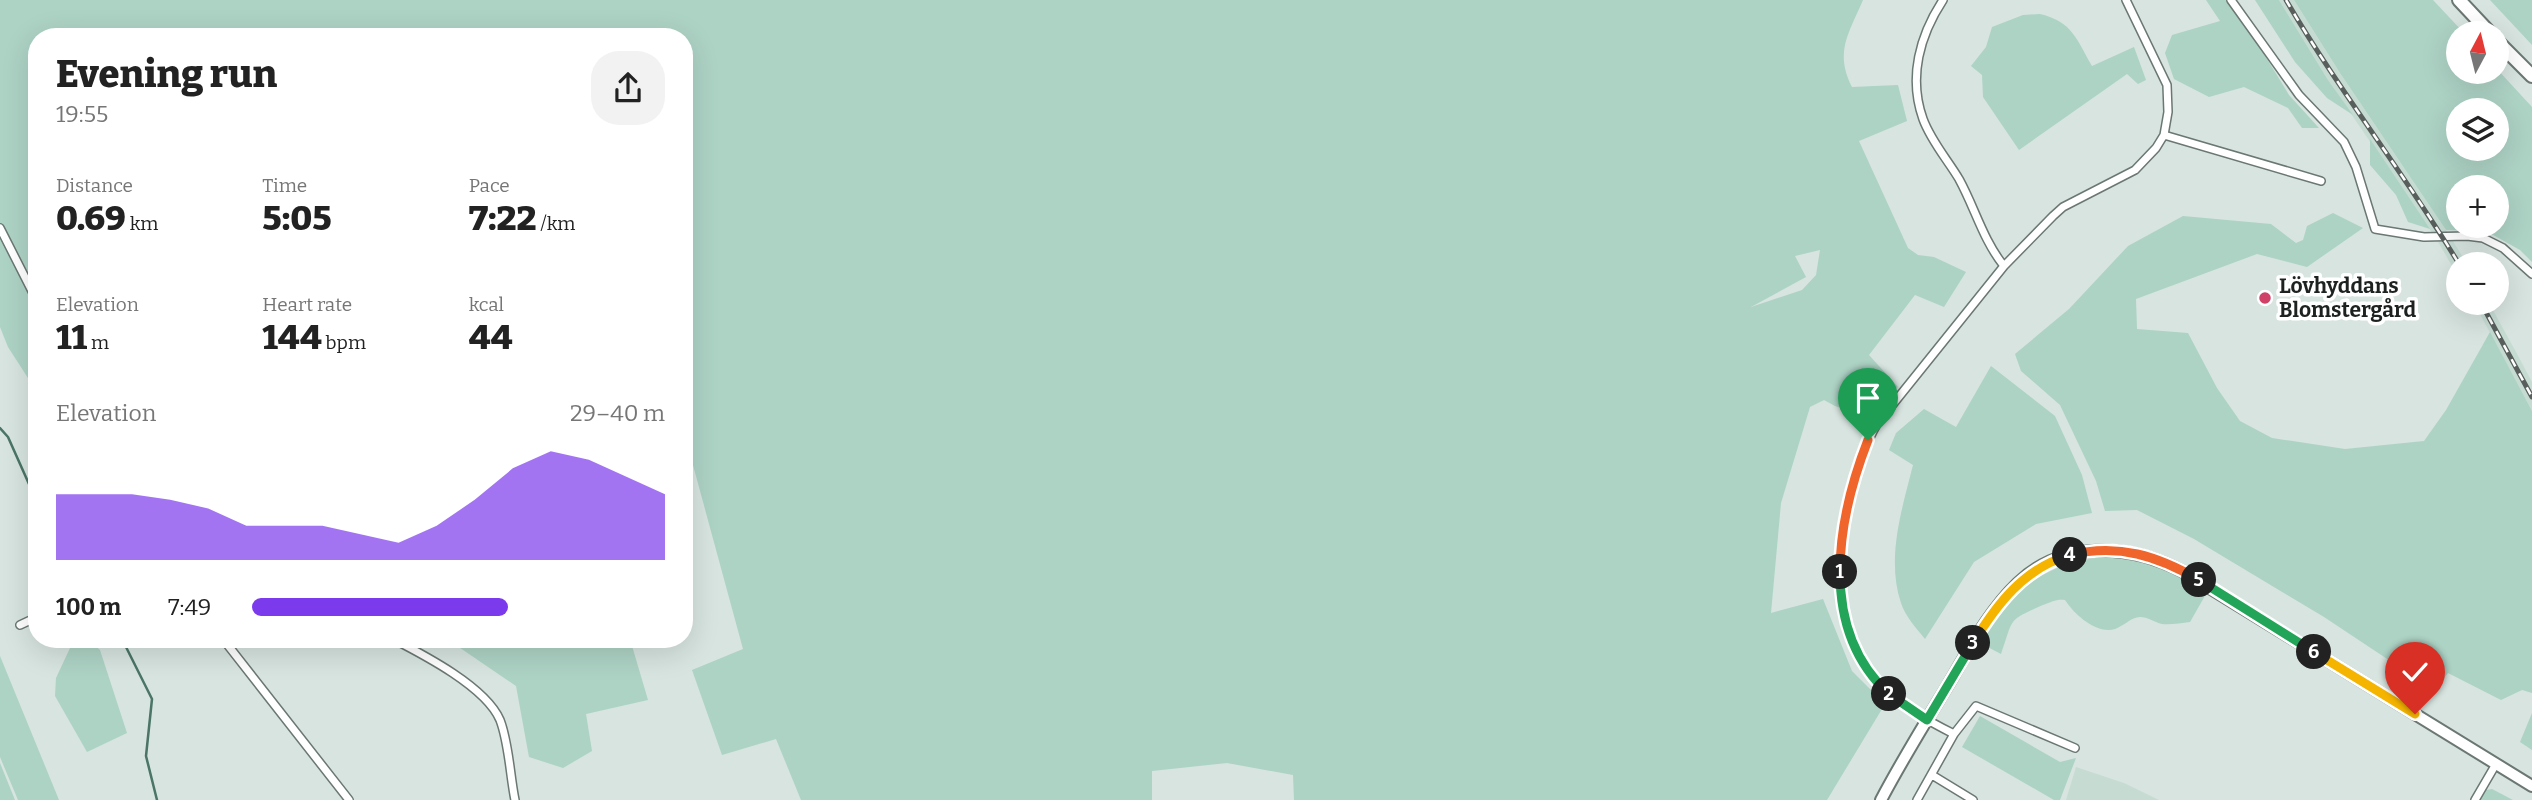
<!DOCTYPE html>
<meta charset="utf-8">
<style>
:root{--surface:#fff;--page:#f2f2f2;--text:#222;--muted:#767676;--accent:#7c3aed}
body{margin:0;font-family:Bitter,serif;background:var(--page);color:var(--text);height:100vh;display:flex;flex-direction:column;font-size:26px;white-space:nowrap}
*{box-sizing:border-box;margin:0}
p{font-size:23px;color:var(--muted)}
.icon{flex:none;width:38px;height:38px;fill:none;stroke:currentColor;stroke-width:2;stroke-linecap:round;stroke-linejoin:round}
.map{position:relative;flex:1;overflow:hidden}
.side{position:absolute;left:28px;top:28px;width:665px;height:620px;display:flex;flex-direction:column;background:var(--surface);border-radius:28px;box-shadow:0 7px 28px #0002}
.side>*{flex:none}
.needle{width:46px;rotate:7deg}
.controls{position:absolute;left:2446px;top:21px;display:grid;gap:14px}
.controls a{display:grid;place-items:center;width:63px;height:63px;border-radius:50%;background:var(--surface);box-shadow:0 7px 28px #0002;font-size:35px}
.pin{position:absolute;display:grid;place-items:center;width:60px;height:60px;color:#fff;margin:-72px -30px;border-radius:50% 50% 50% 0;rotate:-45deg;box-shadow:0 0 7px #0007}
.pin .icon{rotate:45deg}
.km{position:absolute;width:35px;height:35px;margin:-18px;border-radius:50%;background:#222;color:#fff;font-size:19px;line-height:35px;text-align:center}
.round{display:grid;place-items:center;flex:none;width:74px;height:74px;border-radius:28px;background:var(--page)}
.head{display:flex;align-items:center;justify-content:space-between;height:119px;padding:0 28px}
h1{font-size:38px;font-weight:800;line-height:52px}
.stats{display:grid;grid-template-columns:repeat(3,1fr);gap:10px;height:119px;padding:7px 28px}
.stats div{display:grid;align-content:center}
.stats b{font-size:35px;font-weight:800}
.stats small{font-size:19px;font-weight:400}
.stats p{font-size:19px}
.chart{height:196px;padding:14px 28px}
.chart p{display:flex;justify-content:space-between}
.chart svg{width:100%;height:126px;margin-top:7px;fill:var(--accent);opacity:.7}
ul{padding:0 28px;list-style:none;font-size:23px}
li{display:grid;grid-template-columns:112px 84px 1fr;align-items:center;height:52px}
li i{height:18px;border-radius:9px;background:var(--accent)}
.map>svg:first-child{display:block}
.built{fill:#c6dcd3}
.green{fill:#add3c5;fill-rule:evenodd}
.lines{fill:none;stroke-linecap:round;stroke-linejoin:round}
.stream{stroke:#4a7567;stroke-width:2.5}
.street-casing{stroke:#6b7772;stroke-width:10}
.secondary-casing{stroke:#6b7772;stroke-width:14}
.primary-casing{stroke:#6b7772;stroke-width:16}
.street{stroke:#fff;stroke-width:7}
.secondary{stroke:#fff;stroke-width:10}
.primary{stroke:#fff;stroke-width:12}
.rail-casing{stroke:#585f5c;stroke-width:5}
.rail{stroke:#fff;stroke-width:2.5;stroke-dasharray:8;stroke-linecap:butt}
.split-1-casing{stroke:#fff;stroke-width:14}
.split-2-casing{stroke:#fff;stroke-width:14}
.split-3-casing{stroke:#fff;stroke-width:14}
.split-4-casing{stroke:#fff;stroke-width:14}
.split-5-casing{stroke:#fff;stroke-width:14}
.split-6-casing{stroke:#fff;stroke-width:14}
.split-7-casing{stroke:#fff;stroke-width:14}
.split-1{stroke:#f0652b;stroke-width:9}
.split-2{stroke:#22a559;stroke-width:9}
.split-3{stroke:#22a559;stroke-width:9}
.split-4{stroke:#f5b400;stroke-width:9}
.split-5{stroke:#f0652b;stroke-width:9}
.split-6{stroke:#22a559;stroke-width:9}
.split-7{stroke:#f5b400;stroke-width:9}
.poi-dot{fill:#cf4167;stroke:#fff;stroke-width:2.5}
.labels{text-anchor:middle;stroke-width:7;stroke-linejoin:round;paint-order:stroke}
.poi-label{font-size:21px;font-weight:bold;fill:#1d2220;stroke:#fff;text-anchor:start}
</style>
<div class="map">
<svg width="2532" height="800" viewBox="0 0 2532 800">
<rect width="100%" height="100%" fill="#d7e4df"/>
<path class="built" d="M2279,0h15l46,73 108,160 19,31h-8v14l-22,-38 -109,-160z
M2474,303h15l27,49 16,30v29z
M2076,767l48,16 35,17h-93z"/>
<path class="green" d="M0,0h1863c-14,33 -29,52 -11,87l46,-2 9,36 -48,20 49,107 10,7 16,2 32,15 -22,35 -29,-12 -46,60 29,32 -9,9 -24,-19 -13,14 25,7 3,10 -8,10 -37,-12 -11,-6 -14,7 -29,96 -10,110 52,-14 29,72 33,33 -58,96h-533l-1,-25 -66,-12 -75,8v29h-351l-25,-61 -54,16 -30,-85 51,-21 -59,-217v-395h-647v355l-29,-45 -8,-20zM1820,250l-4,25 -14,15 -51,17 55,-30 -11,-21z
M2206,0h25l58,95 30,33h-17l-14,-20 -44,-21 -35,10 -35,-18 -9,-26 7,-18 48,-14z
M2255,0h24l49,80 25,35 -26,-17 -32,-36z
M2294,0h139l31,33h-5v39h38v-3l35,38v155l-12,-12 -34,-19 -40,-1 -106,-157zM2459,110h38v39h-38zM2459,187h38v39h-38z
M2490,0h42v45z
M2040,14c33,8 36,25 52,52l42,-19 12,33 -8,4 -11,-10 -108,76 -36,-53 -1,-22 -11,-9 15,-19 6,-20 31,-12z
M2370,139l60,90 -22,-7 -12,-27 -26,-30z
M2333,213l30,15 -56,39 -50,-13 -121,45 1,30 51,4 29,55 23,33 32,17 73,11 79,-8 22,-31 44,-78 42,79v282l-10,-3 -21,10 -53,-27 -14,17 -110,-73 -130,-78 -57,-29 -32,1 -9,-30 -36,-76 -39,-34 -6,-17 54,-45 59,-63 55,-30 88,8 25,19 7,-3 4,-14z
M1991,366l64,50 27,59 10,38 -56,11 -62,38 -49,77c-8,-10 -20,-23 -24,-36 -15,-45 1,-94 12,-138l-24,-15 7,-17 28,-24 32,18z
M2124,556l43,12 39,26 -16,28c-9,1 -20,3 -28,2 -8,-2 -14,-7 -22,-7 -9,0 -16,9 -25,12 -18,6 -41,-15 -50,-29 -9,-1 -13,2 -22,5 -36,16 -29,12 -42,49l-23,-12c38,-59 76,-85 146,-86z
M82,639l10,4 8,7 27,83 -40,19 -32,-56 1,-18 14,-30z
M447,639h183l18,61 -62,14 6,37 -29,17 -34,-11 -13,-71z
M0,656l59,144h-41l-18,-43z
M2532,713v37l-12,-8z
M1980,716l80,46 16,-4 -16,42h-6l-92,-53z
M0,763l15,37h-15z
M2492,789l21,11h-34l7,-10z"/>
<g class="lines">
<path class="stream" d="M0,428l8,9 29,65
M122,639l30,60 -6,57 11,44"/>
<defs>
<path id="street" d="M1943,0c-23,35 -35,77 -20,119 8,22 24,40 36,60 16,29 24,61 45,87
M2231,0l68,95 45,47 12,25 19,62 49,8 43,-1 16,2 20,10 29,26
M2164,135l157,46
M0,228l37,73
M20,625l17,-8
M223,639l126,161
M393,639c31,16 93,48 107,81 9,23 10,56 15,80
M1954,734c-24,-12 -48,-25 -68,-43 -53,-49 -53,-127 -36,-191 7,-27 13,-52 27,-76l127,-158 49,-50 10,-9 72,-37 21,-22 8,-13 4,-23 -1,-27 -41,-85
M1932,775l41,25
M1917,800l37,-66 22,-28 99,42
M2475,800l21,-36"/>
<path id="secondary" d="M1881,800c21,-40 44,-77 67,-115 21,-35 40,-73 70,-102 45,-43 112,-39 164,-12l350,215"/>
<path id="primary" d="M2459,0l31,33
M2497,41l35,35"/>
</defs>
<use href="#street" class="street-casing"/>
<use href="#secondary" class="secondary-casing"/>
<use href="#primary" class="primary-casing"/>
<use href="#street" class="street"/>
<use href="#secondary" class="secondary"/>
<use href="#primary" class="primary"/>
<defs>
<path id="rail" d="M2286,0c53,91 119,174 173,264
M2481,303l51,94"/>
</defs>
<use href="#rail" class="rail-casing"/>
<use href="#rail" class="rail"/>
</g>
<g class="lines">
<defs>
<path id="split-1" d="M1840,572c0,-44 12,-91 28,-132"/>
<path id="split-2" d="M1840,572c0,46 14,90 49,122"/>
<path id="split-3" d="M1889,694l38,26 46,-77"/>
<path id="split-4" d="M1973,643c24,-39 51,-75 97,-88"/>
<path id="split-5" d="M2070,555c48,-12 88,1 129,25"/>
<path id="split-6" d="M2199,580l115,72"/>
<path id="split-7" d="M2314,652l101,62"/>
</defs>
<use href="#split-1" class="split-1-casing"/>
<use href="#split-2" class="split-2-casing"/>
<use href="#split-3" class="split-3-casing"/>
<use href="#split-4" class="split-4-casing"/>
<use href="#split-5" class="split-5-casing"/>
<use href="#split-6" class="split-6-casing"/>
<use href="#split-7" class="split-7-casing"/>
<use href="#split-1" class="split-1"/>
<use href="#split-2" class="split-2"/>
<use href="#split-3" class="split-3"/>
<use href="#split-4" class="split-4"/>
<use href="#split-5" class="split-5"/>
<use href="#split-6" class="split-6"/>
<use href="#split-7" class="split-7"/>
</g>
<circle class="poi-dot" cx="2265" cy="298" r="7"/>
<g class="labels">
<g class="poi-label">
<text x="2279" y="293">Lövhyddans<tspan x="2279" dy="24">Blomstergård</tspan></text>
</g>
</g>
</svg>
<div class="controls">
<a><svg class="needle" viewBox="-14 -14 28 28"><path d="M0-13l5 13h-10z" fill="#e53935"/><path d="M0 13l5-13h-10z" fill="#767676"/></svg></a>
<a><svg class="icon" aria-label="layers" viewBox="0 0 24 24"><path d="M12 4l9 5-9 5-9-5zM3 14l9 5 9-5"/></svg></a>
<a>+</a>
<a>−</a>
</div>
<div class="pin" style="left:1868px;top:440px;background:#1e9e55"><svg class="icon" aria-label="arrive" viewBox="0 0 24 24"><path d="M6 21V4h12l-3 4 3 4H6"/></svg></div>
<div class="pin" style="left:2415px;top:714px;background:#d93025"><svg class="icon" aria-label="check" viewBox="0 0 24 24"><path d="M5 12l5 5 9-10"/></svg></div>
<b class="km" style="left:1840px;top:572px">1</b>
<b class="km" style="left:1889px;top:694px">2</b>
<b class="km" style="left:1973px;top:643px">3</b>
<b class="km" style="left:2070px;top:555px">4</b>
<b class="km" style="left:2199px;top:580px">5</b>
<b class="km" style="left:2314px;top:652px">6</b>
<section class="side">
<div class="head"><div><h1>Evening run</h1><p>19:55</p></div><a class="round"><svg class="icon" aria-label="share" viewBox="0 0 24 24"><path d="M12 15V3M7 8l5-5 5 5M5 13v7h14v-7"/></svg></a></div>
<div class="stats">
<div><p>Distance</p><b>0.69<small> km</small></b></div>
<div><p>Time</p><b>5:05</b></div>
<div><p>Pace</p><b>7:22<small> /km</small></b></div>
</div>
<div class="stats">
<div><p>Elevation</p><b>11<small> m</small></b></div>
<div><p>Heart rate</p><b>144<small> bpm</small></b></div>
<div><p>kcal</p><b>44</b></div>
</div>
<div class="chart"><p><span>Elevation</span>29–40 m</p>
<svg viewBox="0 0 160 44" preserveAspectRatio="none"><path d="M0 44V21L10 21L20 21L30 23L40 26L50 32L60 32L70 32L80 35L90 38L100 32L110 23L120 12L130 6L140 9L150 15L160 21V44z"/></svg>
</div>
<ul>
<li><b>100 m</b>7:49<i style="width:62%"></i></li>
</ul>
</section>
</div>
